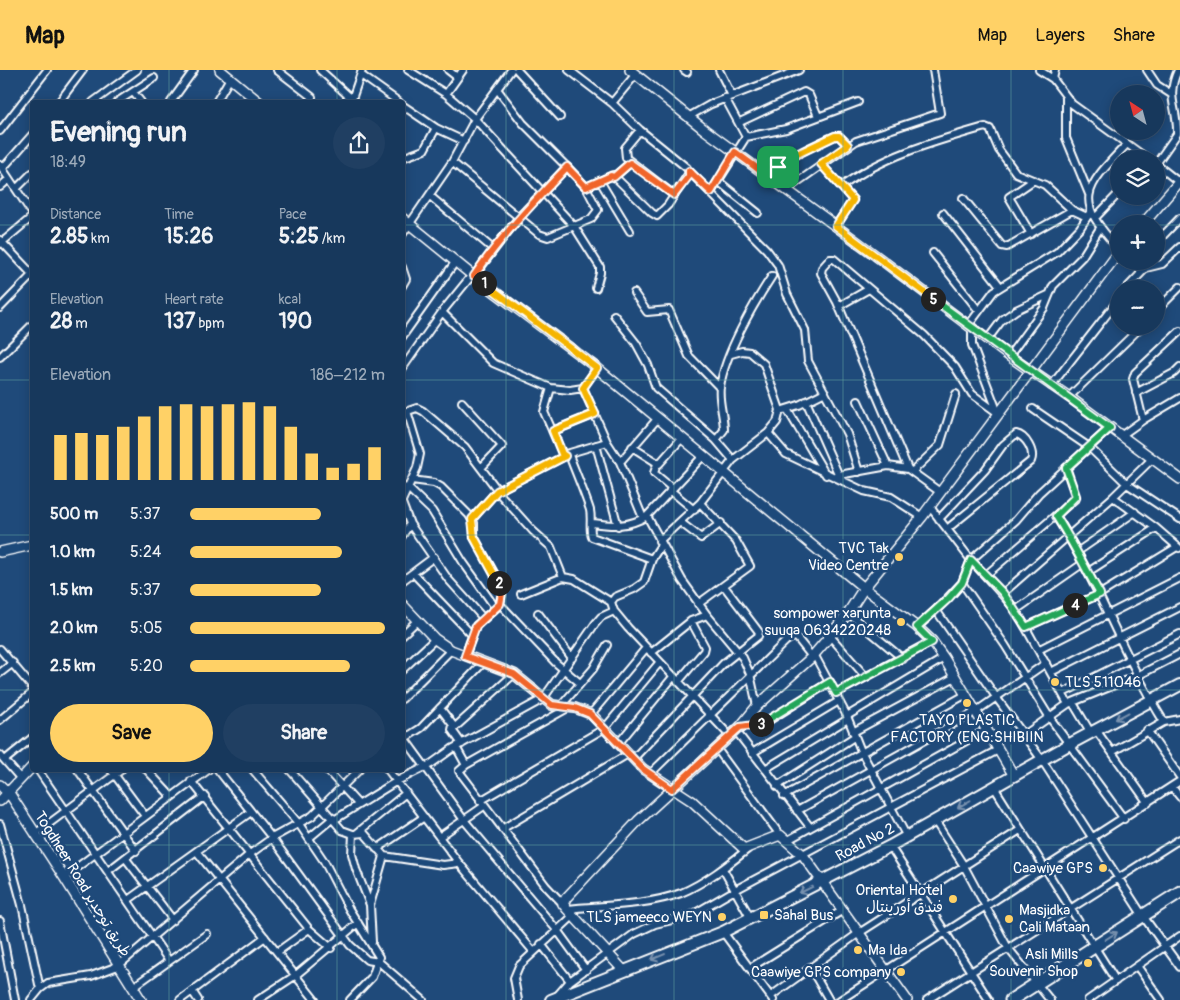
<!DOCTYPE html>
<meta charset="utf-8">
<style>
:root{--surface:#17385c;--page:#203f62;--text:#f1f3f6;--muted:#9eacbb;--line:#365272;--accent:#ffd166}
body{margin:0;font-family:Pangolin,"Playpen Sans Arabic",sans-serif;background:var(--page);color:var(--text);height:100vh;display:flex;flex-direction:column;font-size:19px;white-space:nowrap}
*{box-sizing:border-box;margin:0}
p{font-size:16px;color:var(--muted)}
.icon{flex:none;width:28px;height:28px;fill:none;stroke:currentColor;stroke-width:2;stroke-linecap:round;stroke-linejoin:round}
.map{position:relative;flex:1;overflow:hidden}
.panel{position:absolute;left:30px;top:30px;width:375px;height:672px;display:flex;flex-direction:column;background:var(--surface);border-radius:5px;box-shadow:0 2px 12px #0003,0 0 0 1px var(--line)}
.panel>*{flex:none}
.needle{width:32px;rotate:324deg}
.controls{position:absolute;left:1110px;top:15px;display:grid;gap:10px}
.controls a{display:grid;place-items:center;width:55px;height:55px;border-radius:50%;background:var(--surface);box-shadow:0 2px 12px #0003,0 0 0 1px var(--line);font-size:25px}
.pin{position:absolute;display:grid;place-items:center;width:42px;height:42px;color:#fff;margin:-21px;border-radius:10px;box-shadow:0 2px 8px #0006}
.km{position:absolute;width:25px;height:25px;margin:-12px;border-radius:50%;background:#222;color:#fff;font-size:14px;line-height:25px;text-align:center}
.round{display:grid;place-items:center;flex:none;width:52px;height:52px;border-radius:26px;background:var(--page)}
.head{display:flex;align-items:center;justify-content:space-between;height:85px;padding:0 20px}
h1{font-size:28px;font-weight:700;line-height:38px}
.figures{display:grid;grid-template-columns:repeat(3,1fr);gap:8px;height:85px;padding:5px 20px}
.figures div{display:grid;align-content:center}
.figures b{font-size:21px;font-weight:700}
.figures small{font-size:14px;font-weight:400}
.figures p{font-size:14px}
.chart{height:140px;padding:10px 20px}
.chart p{display:flex;justify-content:space-between}
.chart svg{width:100%;height:90px;margin-top:5px;stroke:var(--accent);stroke-width:6}
.action{display:flex;gap:10px;margin-top:auto;padding:10px 20px}
.action a{flex:1;height:58px;border-radius:30px;background:var(--accent);color:#111;font-size:20px;font-weight:700;line-height:58px;text-align:center}
.action a+a{background:var(--page);color:var(--text)}
ul{padding:0 20px;list-style:none;font-size:16px}
li{display:grid;grid-template-columns:80px 60px 1fr;align-items:center;height:38px}
li i{height:12px;border-radius:6px;background:var(--accent)}
header{display:flex;align-items:center;gap:30px;box-sizing:border-box;height:70px;padding:0 25px;background:var(--accent);color:#111}
header strong{font-size:24px}
nav{display:flex;gap:28px;margin-inline-start:auto;font-size:18px}
.map>svg:first-child{display:block}
.lines{fill:none;stroke-linecap:round;stroke-linejoin:round}
.street-casing{stroke:#fff;stroke-width:10}
.secondary-casing{stroke:#fff;stroke-width:12}
.primary-casing{stroke:#fff;stroke-width:14}
.highway-casing{stroke:#fff;stroke-width:15}
.street{stroke:#1f4a7a;stroke-width:6}
.secondary{stroke:#1f4a7a;stroke-width:9}
.primary{stroke:#1f4a7a;stroke-width:10}
.highway{stroke:#1f4a7a;stroke-width:11}
.oneway{stroke:#7992af}
.split-1-casing{stroke:#fff;stroke-width:10}
.split-2-casing{stroke:#fff;stroke-width:10}
.split-3-casing{stroke:#fff;stroke-width:10}
.split-4-casing{stroke:#fff;stroke-width:10}
.split-5-casing{stroke:#fff;stroke-width:10}
.split-6-casing{stroke:#fff;stroke-width:10}
.split-1{stroke:#f0652b;stroke-width:6}
.split-2{stroke:#f5b400;stroke-width:6}
.split-3{stroke:#f0652b;stroke-width:6}
.split-4{stroke:#22a559;stroke-width:6}
.split-5{stroke:#22a559;stroke-width:6}
.split-6{stroke:#f5b400;stroke-width:6}
.grid{fill:none;stroke:#63a6a1;stroke-width:1;stroke-opacity:0.55}
.poi-dot{fill:#ffd166;stroke:#1f4a7a;stroke-width:2}
.labels{text-anchor:middle;stroke-width:5;stroke-linejoin:round;paint-order:stroke}
.poi-label{font-size:15px;fill:#fff;stroke:#1f4a7a;text-anchor:end}
.street-label{font-size:15px;fill:#fff;stroke:#1f4a7a}
</style>
<header>
<strong>Map</strong>
<nav><a>Map</a><a>Layers</a><a>Share</a></nav>
</header>
<div class="map">
<svg width="1180" height="930" viewBox="0 0 1180 930">
<rect width="100%" height="100%" fill="#1f4a7a"/>
<filter id="ink" filterUnits="userSpaceOnUse"><feTurbulence type="fractalNoise" baseFrequency=".02" numOctaves="2"/><feDisplacementMap in="SourceGraphic" scale="10" xChannelSelector="R" yChannelSelector="G"/><feConvolveMatrix kernelMatrix="1 2 1 2 8 2 1 2 1" color-interpolation-filters="sRGB"/></filter>
<g filter="url(#ink)">
<g class="lines">
<defs>
<path id="street" d="M277,0l35,27
M320,0l33,30
M408,0l38,24 29,25 99,107 26,41v6l-4,15
M448,0l9,7
M517,0l43,47
M569,0l43,33 24,-29
M684,0l3,2
M719,0l13,26
M1039,0l14,9 19,25 76,55
M1147,0l10,15 14,9
M361,5l38,27
M1053,9l2,-9
M133,22l8,10
M446,24l17,-24
M1066,28v40l23,56
M59,32l24,-32
M93,32l44,-32
M117,32l37,-24
M171,32l23,-32
M216,32l14,-24
M351,32l11,-32
M402,35l34,23 28,13
M688,47l23,-13 88,-34
M740,52l64,-30 5,3 9,21
M640,60l-15,18 1,10 48,37
M0,61l47,-61
M746,67l40,-8 72,-27
M402,88l22,-8 12,-22
M452,92l87,72 9,3 43,-18 7,-9 -12,-23 -19,-20
M821,94l32,36 -17,26
M1156,94l21,-30c1,-28 -12,-35 1,-64
M1156,94l24,19
M0,95l32,48
M3,98l29,-33
M689,101l78,79 11,15 9,29 18,36 3,31 39,73 12,38
M614,107l16,-14
M769,107c17,-20 42,-30 66,-41h4l9,9
M600,111l30,50
M718,111l40,32
M0,117l9,-8
M586,117l27,-12 39,38 5,3 11,-11 21,-32 -2,-5 -47,-38 -28,-27
M841,117c41,-31 95,-46 144,-60l5,2 9,21 17,23 29,12 27,25 15,7
M16,119l16,-16
M786,120l70,-49 84,-28 -7,-43
M711,122l35,-55 -21,-39
M430,126l63,53
M963,128l39,48 5,1 65,-37
M943,143l57,73
M1095,148l24,-25
M1031,164l-22,-37 25,-17
M402,165l50,-73 23,-43 36,-49
M0,170l32,34
M1156,173l24,-25
M0,174l32,-27
M1119,179c-47,-50 -34,-61 8,-105
M933,183l46,58
M402,197l4,12 -4,7
M1140,202l4,-11
M474,206l45,-59 48,-50 -44,-44 -26,-34
M1126,219l20,-21 16,-4 18,-17
M634,223l13,19 22,-2 20,46 31,32
M839,236l30,-17
M0,238l32,-33
M1156,241l24,-24
M442,242l51,51 58,25 19,2 13,-2
M614,245l22,28 12,22 8,23 60,52 17,20
M968,256l26,-35 63,-39 23,-24 11,-17
M972,259v16l26,68
M402,267l54,-76
M987,270l15,-20 14,-10 32,-15
M1009,286l35,-48 9,-22 29,-29 18,-29
M0,287l32,-32
M597,298l-14,20 24,54 13,20 23,56
M402,299l40,-57 30,-37
M1051,316l68,-87
M551,318l-7,24 19,43 44,-13
M1136,323l38,-20 6,-6
M1069,327l73,-71
M806,331l34,77
M858,331l30,65
M462,332l40,44 -21,22
M787,339l39,66
M1033,339l56,38 38,37 53,35
M783,340l16,-5 26,-13
M402,343l15,-5 6,3 42,36 31,41 1,3 -25,28
M1143,350l37,-22
M553,361l42,-17
M768,363l18,21 78,37 27,6 31,20
M1122,365l21,-15 -10,-41 2,-6 45,-42
M716,370l8,-10c0,-14 -6,-29 -4,-43 5,-34 33,-82 52,-111
M596,375l22,81
M632,377l27,17 23,-26
M569,385c7,18 15,37 21,55 2,9 -1,20 2,27l60,22
M620,392l38,-44
M657,394l-3,9 18,15
M908,399l-71,-167 -16,-29 1,-5 8,-9h4l90,76 31,32 17,27 26,19
M913,401l27,-26 16,-51
M839,405l49,-9 20,3 32,23
M412,410l22,3 7,4 28,28 5,8v14l26,47 2,9 -2,11 -24,22 -11,30
M402,417l6,1 24,23 31,51 32,45
M670,420l24,20
M1113,427l43,31 23,20
M402,431l15,-33 3,-14 -13,-43
M402,433l8,21 -8,12
M930,437l41,53 45,50 52,94
M647,446l35,64 25,35 36,43 7,16 7,32
M1056,446c42,66 67,140 108,206
M939,449l46,-49 18,-25 13,-11c10,2 19,18 15,27l-84,68
M680,452l21,16 20,-15
M593,453c20,3 36,4 54,-7l56,-60
M410,454l38,55 35,39
M659,471l41,-38 33,-43 35,-27 9,-11 3,-12 -16,-46 -14,-12 -8,-1 -11,3
M1077,482l58,-40
M1088,502l68,-44
M413,503l59,62
M986,505l90,-77 -10,-30
M563,507l-12,-30 -18,-16 -36,-40 68,-35
M402,511l32,-24
M962,513l43,62 45,73 74,101
M1003,523l110,-96 39,-38
M521,524l42,-17 11,2 37,23 3,9 14,17 102,108
M611,532l4,-5 19,-8 10,-7 8,-23 9,-14
M500,534l56,59 24,20
M698,534l52,-38 -14,-25 -36,-38
M936,540l60,87 46,63 101,156 37,51
M1016,540l66,-46
M538,543l34,45
M848,543l55,46
M917,557l19,-17 26,-27 9,-23 45,-40 23,-27 71,-65
M1026,557l74,-33 77,-47
M402,565l16,-15
M830,566l36,41
M0,579l32,38
M1038,580l142,-72
M651,583l40,-32 16,-6
M814,584l33,62 14,35 46,86
M402,600l33,-31
M1051,602l129,-65
M0,603l13,-10
M678,612l26,-31 1,-4 -14,-26
M836,623l96,-52
M1063,623l117,-59
M402,629l49,-49
M1073,633l18,30
M560,637l33,-38 14,-24
M440,638l13,17 -1,5 10,14
M591,644l55,-66
M847,646l97,-58
M0,650l32,-27
M740,657l19,-2 9,-4 62,-39
M452,660l62,-56
M1096,660l52,73
M1147,660l33,47
M736,661l74,96
M853,662l102,-55
M1024,665l44,-31 71,-29 41,-21
M405,669l59,81 93,110 29,40
M402,670l19,-12 62,-65
M618,674l55,-67
M456,677l10,18
M717,679l63,86
M1112,682l52,-30 16,-3
M752,683l87,-52
M0,685l20,23
M633,689l91,-96 34,-27 1,-4 -35,-46
M5,690l27,-22
M765,699l83,-50
M38,700l131,191
M78,700l58,81
M111,700l34,46
M147,700l24,26
M218,700l54,68 78,107 17,15 12,2 44,38
M253,700l46,54 25,37 25,48 30,48 -7,20 -22,23
M290,700l52,60 11,4 11,-1 20,23 59,9 16,-2
M327,700l31,34
M388,700l71,93 74,88
M650,704l136,-133 6,-4 5,1 15,19
M191,711l118,148 22,19
M777,716l77,-49
M994,717l122,194
M1172,717l8,10
M784,726l181,-101
M480,731l125,-73 54,-65
M797,741l178,-99 71,-49
M334,750l63,-39 34,-17 21,-15 91,-50 52,-75 6,-7 13,-6
M935,751l29,45 44,82 42,52
M0,754l22,81 18,84
M502,759l126,-75
M357,763l49,-40
M35,764l86,-64
M353,764l-1,20 4,15 14,36 2,37
M439,767l45,-31
M309,768l24,-20
M788,770l198,-110
M890,776l99,154
M377,779l47,-32
M197,782l118,148
M126,789l47,61
M723,799l27,48
M108,801l97,-75
M64,807l144,-107
M128,830l123,-88
M563,834l-17,-18 -87,-115 7,-6 102,-57
M370,835l14,-49
M567,839c37,-4 79,-3 114,-16 24,-10 47,-28 67,-44
M0,851l15,79
M723,862l50,68
M541,874l29,37
M277,882l32,-23
M1137,896l24,34
M810,897l19,33
M750,898l93,-58
M133,917l74,-53
M192,921l6,9
M557,926l13,-15 64,-47 21,-10 35,-8 45,-26 263,-140
M771,926l88,-63 161,-103
M31,930l9,-11 8,-6 43,-7 27,-10 132,-112 22,-16 40,-22 47,-46
M180,930l85,-63
M258,930l38,-25 62,-52
M518,930l-4,-22 5,-12 54,-50
M840,930l340,-219
M927,930l253,-161
M1088,930l92,-64"/>
<path id="secondary" d="M220,0l39,32
M630,0l75,60 162,119 142,107 60,41 111,82
M402,148l70,57 125,93 267,220 53,39 15,14 12,17 70,118
M1143,154l37,-43
M0,482l32,-7
M402,534l33,35 16,11 63,24 38,31 23,3 16,6 52,55 49,32 52,48 36,-14 23,20 104,145
M0,715l11,11 53,81 77,123
M0,731l32,-34
M624,901l-57,-62 -4,-5 3,-6 72,-77 102,-94 17,-21 55,-49 18,-21 18,-23 16,-25 58,-71 197,-265"/>
<path id="primary" d="M551,930l172,-68 167,-86 180,-102 110,-59"/>
<path id="highway" d="M1011,930l169,-108"/>
</defs>
<use href="#street" class="street-casing"/>
<use href="#secondary" class="secondary-casing"/>
<use href="#primary" class="primary-casing"/>
<use href="#highway" class="highway-casing"/>
<use href="#street" class="street"/>
<use href="#secondary" class="secondary"/>
<use href="#primary" class="primary"/>
<use href="#highway" class="highway"/>
</g>
<defs><path id="oneway-shaft" d="M-6 0H5M1.5-3L5.5 0L1.5 3" fill="none" stroke-width="1.6" stroke-linecap="round" stroke-linejoin="round" transform="scale(1.25)"/></defs>
<g class="oneway">
<use href="#oneway-shaft" transform="translate(1122 646) rotate(152)"/>
<use href="#oneway-shaft" transform="translate(964 734) rotate(150)"/>
<use href="#oneway-shaft" transform="translate(806 820) rotate(154)"/>
<use href="#oneway-shaft" transform="translate(1111 866) rotate(-32)"/>
<use href="#oneway-shaft" transform="translate(658 887) rotate(157)"/>
</g>
</g>
<g class="lines" filter="url(#ink)">
<defs>
<path id="split-1" d="M484,213l-10,-7c27,-40 60,-74 93,-109l19,20 25,-11 3,1 16,-14 44,32 15,-19v-5l22,21 24,-40 34,25 9,-10"/>
<path id="split-2" d="M484,213l113,85 -14,20 12,26 -42,17 9,23 3,2 -68,35 -25,28 2,18 25,46"/>
<path id="split-3" d="M499,513l3,10 -2,11 -24,22 -11,30 49,18 38,31 23,3 15,6 53,55 29,20 68,-62 21,-3"/>
<path id="split-4" d="M761,654l69,-42 6,11 96,-51 -15,-15 31,-28 14,-16 9,-23 32,33 23,34 49,-22"/>
<path id="split-5" d="M933,229l177,129 -44,40 10,28 -20,20c16,25 29,52 44,78l-25,11"/>
<path id="split-6" d="M778,97l13,-10 44,-21h4l9,9 -27,19 32,36 -17,26 97,73"/>
</defs>
<use href="#split-1" class="split-1-casing"/>
<use href="#split-2" class="split-2-casing"/>
<use href="#split-3" class="split-3-casing"/>
<use href="#split-4" class="split-4-casing"/>
<use href="#split-5" class="split-5-casing"/>
<use href="#split-6" class="split-6-casing"/>
<use href="#split-1" class="split-1"/>
<use href="#split-2" class="split-2"/>
<use href="#split-3" class="split-3"/>
<use href="#split-4" class="split-4"/>
<use href="#split-5" class="split-5"/>
<use href="#split-6" class="split-6"/>
</g>
<path class="grid" d="M169,0v32M337,0v32M506,0v930M674,0v930M843,0v930M1011,0v930M0,155h32M402,155h717M1156,155h24M0,310h32M402,310h778M0,465h32M402,465h778M0,620h32M402,620h778M169,700v230M337,700v230M0,775h1180"/>
<g class="poi-dot">
<circle cx="899" cy="487" r="5"/>
<circle cx="901" cy="552" r="5"/>
<circle cx="1055" cy="612" r="5"/>
<circle cx="967" cy="633" r="5"/>
<circle cx="1103" cy="798" r="5"/>
<circle cx="953" cy="829" r="5"/>
<rect x="759" y="840" width="10" height="10" rx="2.5"/>
<circle cx="722" cy="847" r="5"/>
<circle cx="1009" cy="849" r="5"/>
<circle cx="858" cy="880" r="5"/>
<circle cx="1088" cy="893" r="5"/>
<circle cx="901" cy="902" r="5"/>
</g>
<g class="labels">
<g class="poi-label">
<text x="889" y="483">TVC Tak<tspan x="889" dy="17">Video Centre</tspan></text>
<text x="891" y="548">sompower xarunta<tspan x="891" dy="17">suuqa 0634220248</tspan></text>
<text x="1065" y="617" text-anchor="start">TLS 511046</text>
<text x="967" y="655" text-anchor="middle">TAYO PLASTIC<tspan x="967" dy="17">FACTORY (ENG:SHIBIIN</tspan></text>
<text x="1093" y="803">Caawiye GPS</text>
<text x="943" y="825">Oriental Hotel<tspan x="943" dy="17">فندق أورينتال</tspan></text>
<text x="1019" y="845" text-anchor="start">Masjidka<tspan x="1019" dy="17">Cali Mataan</tspan></text>
<text x="774" y="850" text-anchor="start">Sahal Bus</text>
<text x="712" y="852">TLS jameeco WEYN</text>
<text x="868" y="885" text-anchor="start">Ma Ida</text>
<text x="1078" y="889">Asli Mills<tspan x="1078" dy="17">Souvenir Shop</tspan></text>
<text x="891" y="907">Caawiye GPS company</text>
</g>
<g class="street-label">
<text transform="translate(865 772) rotate(-28)" y="5">Road No 2</text>
<text transform="translate(83 814) rotate(58)" y="5">Togdheer Road طريق توجدير</text>
</g>
</g>
</svg>
<div class="controls">
<a><svg class="needle" viewBox="-14 -14 28 28"><path d="M0-13l5 13h-10z" fill="#e53935"/><path d="M0 13l5-13h-10z" fill="#9eacbb"/></svg></a>
<a><svg class="icon" aria-label="layers" viewBox="0 0 24 24"><path d="M12 4l9 5-9 5-9-5zM3 14l9 5 9-5"/></svg></a>
<a>+</a>
<a>−</a>
</div>
<div class="pin" style="left:778px;top:97px;background:#1e9e55"><svg class="icon" aria-label="arrive" viewBox="0 0 24 24"><path d="M6 21V4h12l-3 4 3 4H6"/></svg></div>
<b class="km" style="left:484px;top:213px">1</b>
<b class="km" style="left:499px;top:513px">2</b>
<b class="km" style="left:761px;top:654px">3</b>
<b class="km" style="left:1075px;top:535px">4</b>
<b class="km" style="left:933px;top:229px">5</b>
<section class="panel">
<div class="head"><div><h1>Evening run</h1><p>18:49</p></div><a class="round"><svg class="icon" aria-label="share" viewBox="0 0 24 24"><path d="M12 15V3M7 8l5-5 5 5M5 13v7h14v-7"/></svg></a></div>
<div class="figures">
<div><p>Distance</p><b>2.85<small> km</small></b></div>
<div><p>Time</p><b>15:26</b></div>
<div><p>Pace</p><b>5:25<small> /km</small></b></div>
</div>
<div class="figures">
<div><p>Elevation</p><b>28<small> m</small></b></div>
<div><p>Heart rate</p><b>137<small> bpm</small></b></div>
<div><p>kcal</p><b>190</b></div>
</div>
<div class="chart"><p><span>Elevation</span>186–212 m</p>
<svg viewBox="0 0 160 44" preserveAspectRatio="none"><path d="M5 44V22M15 44V21M25 44V22M35 44V18M45 44V13M55 44V8M65 44V7M75 44V8M85 44V7M95 44V6M105 44V8M115 44V18M125 44V31M135 44V38M145 44V36M155 44V28"/></svg>
</div>
<ul>
<li><b>500 m</b>5:37<i style="width:67%"></i></li>
<li><b>1.0 km</b>5:24<i style="width:78%"></i></li>
<li><b>1.5 km</b>5:37<i style="width:67%"></i></li>
<li><b>2.0 km</b>5:05<i style="width:100%"></i></li>
<li><b>2.5 km</b>5:20<i style="width:82%"></i></li>
</ul>
<div class="action"><a>Save</a><a>Share</a></div>
</section>
</div>
